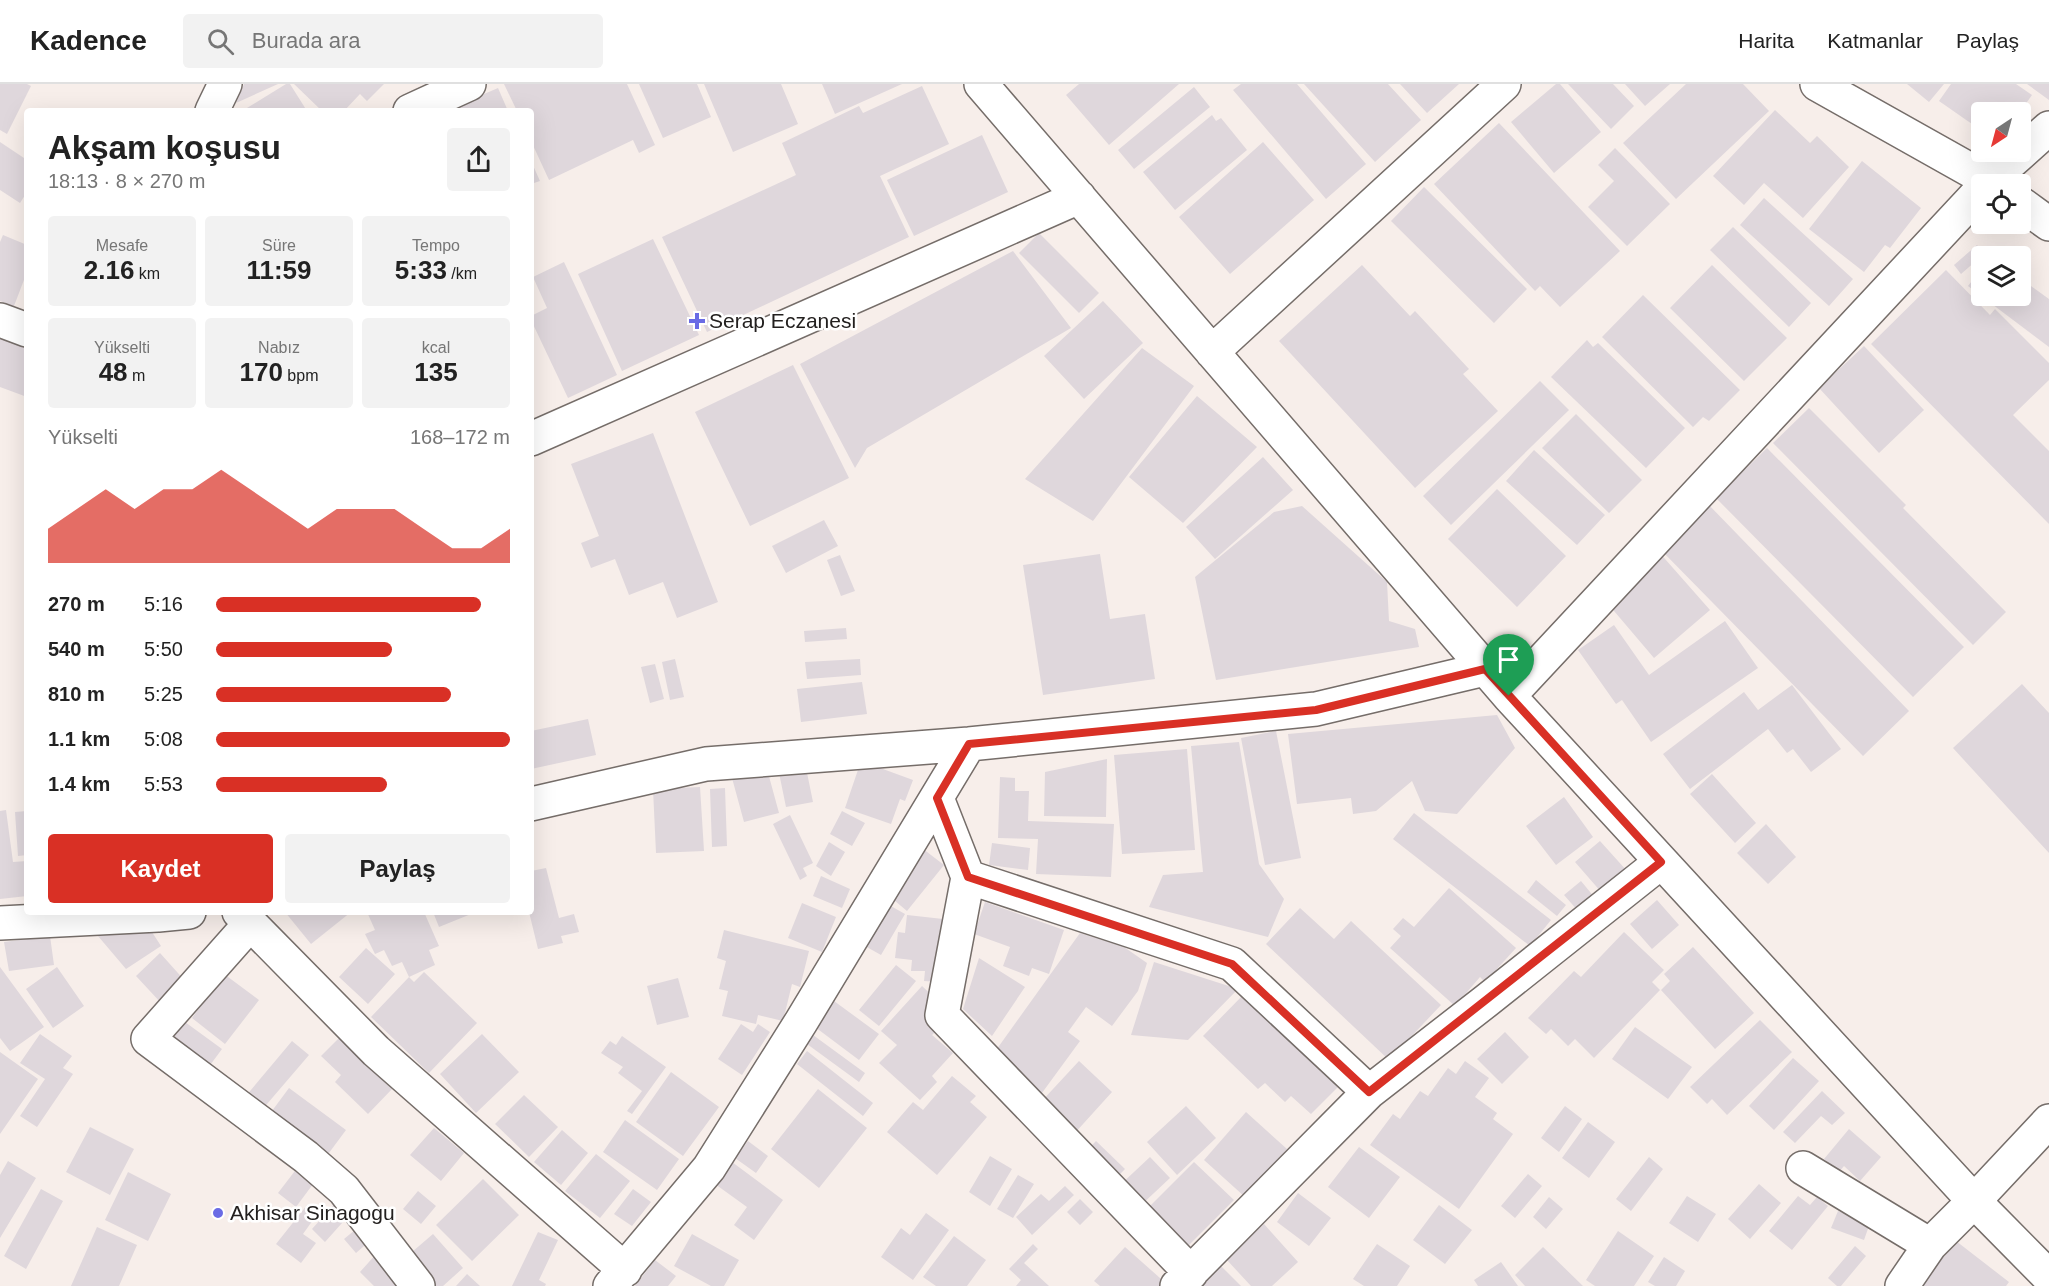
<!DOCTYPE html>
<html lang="tr">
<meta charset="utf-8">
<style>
:root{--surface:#fff;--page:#f2f2f2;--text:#222;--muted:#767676;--line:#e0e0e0;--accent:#d93025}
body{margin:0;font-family:Helvetica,sans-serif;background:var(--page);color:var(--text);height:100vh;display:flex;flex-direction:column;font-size:22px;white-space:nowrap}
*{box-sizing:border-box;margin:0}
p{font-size:20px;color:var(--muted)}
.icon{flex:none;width:33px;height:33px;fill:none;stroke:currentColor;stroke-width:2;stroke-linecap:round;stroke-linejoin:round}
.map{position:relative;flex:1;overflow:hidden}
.panel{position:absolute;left:24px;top:24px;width:510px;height:807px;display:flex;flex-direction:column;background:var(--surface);border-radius:6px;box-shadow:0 6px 24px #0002}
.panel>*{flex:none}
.needle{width:39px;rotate:216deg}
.tools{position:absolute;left:1971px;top:18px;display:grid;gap:12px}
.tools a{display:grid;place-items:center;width:60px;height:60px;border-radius:6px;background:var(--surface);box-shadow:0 6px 24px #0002;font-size:30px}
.pin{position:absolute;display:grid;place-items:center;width:51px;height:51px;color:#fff;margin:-62px -26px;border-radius:50% 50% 50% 0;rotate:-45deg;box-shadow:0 0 6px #0007}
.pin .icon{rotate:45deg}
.round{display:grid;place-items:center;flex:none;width:63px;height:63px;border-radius:6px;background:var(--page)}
.head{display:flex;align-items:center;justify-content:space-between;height:102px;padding:0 24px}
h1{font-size:33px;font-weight:800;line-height:45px}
.metrics{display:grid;grid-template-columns:repeat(3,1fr);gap:9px;height:102px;padding:6px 24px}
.metrics div{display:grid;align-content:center;border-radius:6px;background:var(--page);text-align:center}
.metrics b{font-size:26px;font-weight:800}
.metrics small{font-size:16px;font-weight:400}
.metrics p{font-size:16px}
.chart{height:168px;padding:12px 24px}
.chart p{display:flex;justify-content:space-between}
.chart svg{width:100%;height:108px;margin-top:6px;fill:var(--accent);opacity:.7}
.cta{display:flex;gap:12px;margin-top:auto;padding:12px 24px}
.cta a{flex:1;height:69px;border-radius:6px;background:var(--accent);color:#fff;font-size:24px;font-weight:800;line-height:69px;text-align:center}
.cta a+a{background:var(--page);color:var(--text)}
ul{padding:0 24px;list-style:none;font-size:20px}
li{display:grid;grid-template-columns:96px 72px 1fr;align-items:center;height:45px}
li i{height:15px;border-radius:8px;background:var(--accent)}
header{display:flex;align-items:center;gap:36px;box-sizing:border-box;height:84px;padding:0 30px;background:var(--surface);border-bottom:2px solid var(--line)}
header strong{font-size:28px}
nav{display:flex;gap:33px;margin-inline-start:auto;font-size:21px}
.search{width:420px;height:54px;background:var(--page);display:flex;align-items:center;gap:15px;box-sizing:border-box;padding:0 21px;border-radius:6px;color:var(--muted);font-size:22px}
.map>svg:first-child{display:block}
.building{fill:#dfd7dc}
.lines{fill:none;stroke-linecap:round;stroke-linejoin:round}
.minor-casing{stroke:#756d69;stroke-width:36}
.major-casing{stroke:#756d69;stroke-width:36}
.minor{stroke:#fff;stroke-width:33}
.major{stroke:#fff;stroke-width:33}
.route-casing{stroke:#fff;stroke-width:12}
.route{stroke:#d93025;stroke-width:8}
.poi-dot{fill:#6a6be5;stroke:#fff;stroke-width:2}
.labels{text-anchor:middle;stroke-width:5;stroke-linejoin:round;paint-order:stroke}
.poi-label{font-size:21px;fill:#23201f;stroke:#fff;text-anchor:start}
</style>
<header>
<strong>Kadence</strong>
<div class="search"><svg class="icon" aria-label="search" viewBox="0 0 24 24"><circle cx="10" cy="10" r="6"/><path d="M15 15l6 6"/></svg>Burada ara</div>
<nav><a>Harita</a><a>Katmanlar</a><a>Paylaş</a></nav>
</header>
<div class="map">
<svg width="2049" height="1202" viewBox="0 0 2049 1202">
<rect width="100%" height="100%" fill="#f7eeea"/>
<path class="building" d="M0,0h27l4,2 -24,48 -7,-4z
M244,0h34l-42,19z
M286,0h4l17,27h-65z
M294,0h90l-17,17 -7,-7 -16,17h-22z
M504,0h123l28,61 -16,8 -6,-13 -84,40 -18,-39v-30h-14z
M639,0h58l14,33 -48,21z
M704,0h77l17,40 -65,28z
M822,0h80l-67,30z
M1079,0h100l-70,61 -43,-50z
M1241,0h56l69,80 -40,35 -93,-109z
M1304,0h84l33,36 -46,42z
M1400,0h59l-32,29z
M1556,0h4l41,48 -47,41 -43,-51z
M1568,0h45l21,22 -23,23z
M1625,0h45l-25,22z
M1686,0h57l26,27 -93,88 -53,-56z
M1907,0h37l-15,18z
M1951,0h65l16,11 -12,17h-38v19l-43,-30z
M2027,0h22v16z
M922,2l27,58 -69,32 29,61 -202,95 -45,-95 134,-62 -14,-32 77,-37 4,7z
M1194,3l16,20 -76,62 -16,-19z
M498,4l10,23h-63z
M1775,26l35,33 7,-7 32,31 -46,51 -39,-35 -20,22 -31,-29z
M1212,31l4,6 5,-3 26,32 -72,60 -32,-38z
M1499,39l121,128 -60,56 -20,-21 -5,5 -101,-107z
M982,51l26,57 -94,44 -27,-56z
M0,58l27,18v32l-7,11 -20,-13z
M1263,58l51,58 -84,74 -51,-57z
M1615,64l55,56 -43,42 -39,-39 26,-26 -16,-16z
M531,77l9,20 -9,3z
M1862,77l59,47 -31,40 -5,-3 -21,27 -55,-43z
M1424,103l103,102 -33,34 -103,-102z
M1764,114l89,81 -24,27 -89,-81z
M1733,143l78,76 -22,24 -79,-77z
M1039,149l60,60 -20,20 -60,-60z
M3,151l24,10v27l-13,34 -14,-5v-59z
M653,155l46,96 -77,36 -44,-97z
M1977,161l7,9 -23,20 -7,-9z
M1013,167l58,77 -204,120 -12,20 -55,-104z
M564,178l53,113 -49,23 -37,-78v-4l16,-8 -14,-31z
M1362,181l48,51 5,-5 54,58 -6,5 35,37 -83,77 -136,-147z
M1712,181l75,73 -43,43 -74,-73z
M1982,184v28h38v-18l29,21v48l-81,-61z
M1946,186l44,45 5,-6 54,54v17l-36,35 36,36v73l-178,-180z
M1643,211l97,95 -31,31 -6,-4 -10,10 -91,-90z
M1103,217l40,42 -59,56 -40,-43z
M0,254l27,11v48l-27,-10z
M1587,256l6,7 5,-4 87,85 -39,40 -95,-91z
M1864,262l60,64 -45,43 -60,-65z
M1142,264l52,38 -101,135 -68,-42z
M793,281l56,113 -99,48 -55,-114z
M1540,297l29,29 -118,115 -28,-29z
M1197,312l60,51 -74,76 -54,-46z
M1809,324l97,97 -3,3 103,104 -33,33 -200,-202z
M1576,330l66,66 -33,33 -67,-65z
M653,349l65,169 -41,16 -14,-36 -34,13 -14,-36 -24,9 -10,-25 18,-7 -28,-72z
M1767,364l197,199 -51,50 -197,-199z
M1534,366l71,65 -28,30 -71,-64z
M1263,373l30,33 -78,69 -29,-32z
M1497,405l69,67 -49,51 -69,-68z
M1706,418l203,209 -46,45 -204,-208z
M1302,422l85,76 2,39 26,8 4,18 -203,33 -21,-103 79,-65z
M824,436l14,26 -52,27 -14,-27z
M1658,467l52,59 -56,48 -51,-60z
M1100,470l10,65 35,-5 10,65 -112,16 -20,-130z
M840,471l15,36 -14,5 -14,-36z
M1725,537l33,47 -107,74 -29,-42 -6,4 -38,-54 36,-25 35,50z
M846,544l1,11 -42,3 -1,-11z
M675,575l9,38 -14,3 -8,-38z
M860,575l1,16 -54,4 -2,-17z
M655,580l9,35 -14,4 -9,-36z
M862,598l5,32 -66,8 -4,-33z
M2022,600l27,29v140l-96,-105z
M1792,601l49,64 -30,23 -18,-23 -6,4 -19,-24 -78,60 -27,-35 81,-62 14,18z
M1497,631l18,33 -58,66 -32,-3 -13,-30 -36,30 -23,3 -2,-16 -54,6 -9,-70z
M588,635l8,36 -65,14v-38z
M1276,647l25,127 -36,7 -24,-127z
M1239,658l20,122 25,35 -16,38 -119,-30 14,-32 40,-3 -12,-126z
M1187,665l8,101 -73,4 -8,-99z
M1107,675l-1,58 -62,-1 1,-44z
M861,677l52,19 -8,21 -5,-2 -9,25 -46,-16z
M805,679l8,39 -27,5 -8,-39z
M767,685l12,44 -35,9 -12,-44z
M1712,690l44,49 -21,20 -45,-49z
M1000,693l15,1v13h14l-1,30 86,3 -3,53 -75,-3 2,-35 -40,-1z
M700,703l4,64 -48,2 -3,-64z
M725,704l2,58 -15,1 -2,-58z
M1564,713l29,40 -37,28 -30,-39z
M6,726l7,52 14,-1v35l-27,3v-88z
M27,727v44l-9,1 -3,-44z
M842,727l23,12 -13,23 -22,-12z
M1414,729l137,107 -21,26 -137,-107z
M790,731l23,48 -10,5 4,8 -7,4 -27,-56z
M1766,740l30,33 -28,27 -31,-31z
M1600,757l27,30 -25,22 -27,-31z
M829,758l16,10 -14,24 -15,-10z
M992,759l38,5 -2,22 -39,-5z
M918,761l26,20 -37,46 -25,-21z
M546,784l13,50 15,-4 5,18 -18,4 2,7 -25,6 -9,-37h2v-41z
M821,792l29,13 -8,19 -29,-12z
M1536,796l30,25 -9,11 -30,-24z
M1581,797l14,17 -16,14 -15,-17z
M1449,804l67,60 -31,34 -5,-5 -25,29 -65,-58 11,-12 -8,-7 10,-11 11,9z
M1657,816l22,25 -27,24 -22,-25z
M985,818l79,28 -15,44 -17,-6 -3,8 -26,-10 7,-19 -36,-13z
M802,819l34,14 -14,35 -34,-14z
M889,821l16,9 -24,41 -16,-9z
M1300,824l34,31 17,-18 90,84 -52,55 -123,-116z
M285,828h66l-40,32z
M367,828h57l15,34 -10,4 6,15 -26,12 -7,-15 -10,4 -8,-16 -9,4 -10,-20 10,-4z
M433,828h43l-37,15z
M907,831l36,4 -5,63 -14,-1 1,-10h-14l1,-11 -17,-2 3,-26 7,1z
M150,845l11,17 -35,23 -28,-33z
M724,846l85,21 -9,36 -8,-3 -9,37 -25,-6 -2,9 -34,-8 6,-25 -9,-2 7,-28 -9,-3z
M1624,848l40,38 -12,12 8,8 -66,68 -19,-19 -7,7 -17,-17 -5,5 -18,-16 46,-47 7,6z
M1080,849l44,14 23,16 -9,28 -26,35 -26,-19 -18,25 12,9 -41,56 -45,-44z
M50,852l4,29 -45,6 -5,-29z
M1693,863l61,66 -39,36 -54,-59 9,-9 -6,-7z
M366,864l29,26 -27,30 -29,-27z
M160,869l26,29 -24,22 -26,-28z
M979,874l46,29 -33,49 -29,-27z
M1154,878l84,27 -50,51 -57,-5z
M896,881l20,16 -37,45 -20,-16z
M0,883l44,60 -34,24 -10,-13z
M57,883l27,39 -31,22 -27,-39z
M424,888l53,51 -48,50 -58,-56 38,-40 5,5z
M224,890l35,26 -34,44 -33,-26z
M678,894l11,39 -32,8 -10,-39z
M922,902l15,14 -13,15 15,13 -7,7 21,18 -21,23 5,6 -17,18 -41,-37 18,-18 -16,-14z
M1244,910l95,92 -28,28 -20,-18 -6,6 -20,-19 -7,6 -55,-53z
M834,917l45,33 -20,26 -44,-33z
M1760,936l32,32 -65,63 -15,-16 -5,5 -17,-17z
M185,938l37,27 -17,23 -37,-27z
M741,940l12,8 5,-8 12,8 -28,43 -24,-16z
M1635,943l57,40 -24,32 -56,-40z
M1505,948l24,25 -27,27 -25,-25z
M40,950l32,22 -9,12 10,6 -36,53 -17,-11 25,-37 -25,-16z
M482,950l37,38 -43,41 -36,-39z
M813,951l52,38 -6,9 -52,-38z
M622,952l44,31 -34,47 -5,-3 15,-20 -24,-18 5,-6 -22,-14 9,-12 6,4z
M340,953l53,51 -25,26 -33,-32 6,-7 -20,-19z
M292,957l17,14 -48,56 -16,-14z
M807,967l66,52 -10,13 -66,-52z
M0,968l38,27 -38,55z
M1793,974l26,23 -45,49 -25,-24z
M1079,977l33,31 -38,42 -34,-31z
M1465,977l24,17 -14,19 22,16 -4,6 20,15 -54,75 -89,-64 23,-31 7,5 20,-28 8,5 20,-28 8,6z
M671,988l48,35 -36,49 -47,-34z
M952,992l24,20 -6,6 17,15 -50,58 -50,-43 26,-30 10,8z
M289,1004l57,42 -23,31 -57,-42z
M818,1005l49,39 -48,60 -48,-39z
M1822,1007l23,22 -13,12 -11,-9 -26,27 -12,-11z
M524,1011l34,32 -29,30 -34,-33z
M1186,1022l30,32 -39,37 -30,-33z
M1565,1022l17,13 -23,33 -18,-14z
M1246,1028l41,37 -42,48 -41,-37z
M625,1036l54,39 -22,31 -54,-38z
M1588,1038l27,20 -26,36 -27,-20z
M90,1043l44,22 -24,46 -44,-23z
M434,1044l30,25 -23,28 -31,-26z
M1849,1045l32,28 -21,24 -16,-15 -5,6 -15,-13z
M562,1046l26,23 -27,32 -27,-23z
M748,1057l20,15 -12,17 -21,-15z
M1096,1057l29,28 -15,15 -29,-27z
M1359,1063l41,30 -31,41 -41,-31z
M596,1070l34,27 -30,37 -35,-27z
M990,1072l22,13 -22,37 -21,-14z
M1150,1073l20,21 -32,30 -20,-21z
M1649,1073l14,12 -32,42 -15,-12z
M8,1077l28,17 -36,60v-63z
M732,1078l51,38 -29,40 -20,-15 13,-18 -32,-23z
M1194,1078l40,38 -53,53 -39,-39z
M301,1079l18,13 -23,31 -18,-14z
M128,1088l43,22 -23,47 -43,-21z
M1528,1090l14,12 -27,32 -14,-12z
M1018,1091l16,9 -21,34 -16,-9z
M483,1095l36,36 -47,46 -36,-36z
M1759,1100l22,19 -31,36 -22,-20z
M1065,1102l9,9 -42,40 -16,-18 25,-23 8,7z
M41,1105l22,12 -37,68 -22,-13z
M633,1105l18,13 -19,24 -18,-12z
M418,1107l18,15 -15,18 -18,-15z
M1298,1109l33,25 -22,28 -32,-24z
M1687,1112l29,18 -18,28 -29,-19z
M1798,1112l12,9 7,-8 11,9 -36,44 -23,-19z
M1549,1113l14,12 -17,20 -13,-12z
M1080,1115l13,13 -13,13 -13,-13z
M337,1117l14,12 -26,29 -13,-13z
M307,1121l11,8 -15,21 13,9 -15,20 -25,-19z
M1439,1121l33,25 -27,34 -32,-24z
M1838,1127l32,12 -6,17 -33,-12z
M926,1129l23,17 -36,50 -32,-23 20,-29 9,7z
M1264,1140l34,38 -26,24h-21l-25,-27z
M361,1141l11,14 -16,14 -12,-14z
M97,1143l40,18 -18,41h-48z
M1618,1147l36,25 -20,30h-39l-9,-6z
M538,1148l20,8 -19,40 7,4 -1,2h-33z
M433,1150l30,34 -20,18h-13l-25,-28z
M692,1150l47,26 -15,26h-13l-37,-20z
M954,1152l32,24 -19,26h-31l-13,-9z
M1956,1157l53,41 -3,4h-86z
M1033,1160l5,5 -14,14 25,23h-33l5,-6 -12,-11z
M1377,1160l33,22 -13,20h-33l-11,-7z
M1855,1162l11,10 -25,30h-4l-9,-8z
M1125,1163l44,39h-69l-6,-5z
M1543,1163l40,39h-58l-10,-11z
M377,1169l34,33h-37l-14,-14z
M1664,1173l21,14 -9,15h-21l-7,-4z
M655,1176l21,16 -8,10h-33z
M1501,1178l17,24h-40l-4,-6z
M1220,1181l21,21h-42z
M467,1190l13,12h-24z"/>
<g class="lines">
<defs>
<path id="minor" d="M981,0l528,612 465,505 -44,44 -28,41
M1817,0l178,100
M212,27l13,-27
M410,27l59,-27
M1986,100l63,-56
M2020,119l29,21
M0,236l27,10
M1212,268l292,-268
M531,355l548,-242
M1509,612l473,-507
M937,714l31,79 -26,138 249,258
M531,720l175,-40 263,-20 347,-35 169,-40
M968,793l264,87 137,128
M239,828l137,139 249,219
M0,839l158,-8 31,-3
M250,840l-102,115 158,118 38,33 74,96
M1803,1084l127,77
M610,1202l99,-118 92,-146 168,-278
M1177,1202l192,-194 117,-91 175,-139"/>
<path id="major" d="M2049,1037l-75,80 75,76"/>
</defs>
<use href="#minor" class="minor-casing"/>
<use href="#major" class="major-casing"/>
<use href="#minor" class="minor"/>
<use href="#major" class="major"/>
</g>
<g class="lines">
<defs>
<path id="route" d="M1485,585l176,193 -292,230 -137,-128 -264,-87 -31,-79 32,-54 347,-34z"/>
</defs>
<use href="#route" class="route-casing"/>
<use href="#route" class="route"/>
</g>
<g class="poi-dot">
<path d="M694 228h6v6h6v6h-6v6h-6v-6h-6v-6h6z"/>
<circle cx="218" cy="1129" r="6"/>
</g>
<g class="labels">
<g class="poi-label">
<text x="709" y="244">Serap Eczanesi</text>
<text x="230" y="1136">Akhisar Sinagogu</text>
</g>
</g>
</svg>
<div class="tools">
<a><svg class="needle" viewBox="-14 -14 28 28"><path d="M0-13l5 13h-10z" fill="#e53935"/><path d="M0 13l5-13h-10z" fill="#767676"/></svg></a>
<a><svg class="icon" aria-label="locate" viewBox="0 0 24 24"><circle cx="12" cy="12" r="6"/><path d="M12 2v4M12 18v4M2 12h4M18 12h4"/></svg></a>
<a><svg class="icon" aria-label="layers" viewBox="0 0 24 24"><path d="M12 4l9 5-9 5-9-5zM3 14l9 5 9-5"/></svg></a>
</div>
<div class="pin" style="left:1509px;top:612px;background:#1e9e55"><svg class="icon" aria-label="arrive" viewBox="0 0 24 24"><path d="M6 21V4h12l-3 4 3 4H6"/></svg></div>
<section class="panel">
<div class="head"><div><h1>Akşam koşusu</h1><p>18:13 · 8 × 270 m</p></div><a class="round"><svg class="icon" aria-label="share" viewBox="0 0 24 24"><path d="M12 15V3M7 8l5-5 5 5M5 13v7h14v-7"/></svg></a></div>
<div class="metrics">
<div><p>Mesafe</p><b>2.16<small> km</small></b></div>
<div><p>Süre</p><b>11:59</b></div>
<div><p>Tempo</p><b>5:33<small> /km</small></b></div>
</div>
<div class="metrics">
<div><p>Yükselti</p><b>48<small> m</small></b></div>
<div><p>Nabız</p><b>170<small> bpm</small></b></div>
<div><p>kcal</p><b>135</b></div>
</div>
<div class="chart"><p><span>Yükselti</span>168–172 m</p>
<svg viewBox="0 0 160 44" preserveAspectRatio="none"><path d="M0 44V30L10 22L20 14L30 22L40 14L50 14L60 6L70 14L80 22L90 30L100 22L110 22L120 22L130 30L140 38L150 38L160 30V44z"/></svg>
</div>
<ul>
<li><b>270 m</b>5:16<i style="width:90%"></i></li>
<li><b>540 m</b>5:50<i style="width:60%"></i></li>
<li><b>810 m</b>5:25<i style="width:80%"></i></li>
<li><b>1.1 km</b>5:08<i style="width:100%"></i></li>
<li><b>1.4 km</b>5:53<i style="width:58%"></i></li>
</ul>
<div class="cta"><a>Kaydet</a><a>Paylaş</a></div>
</section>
</div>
